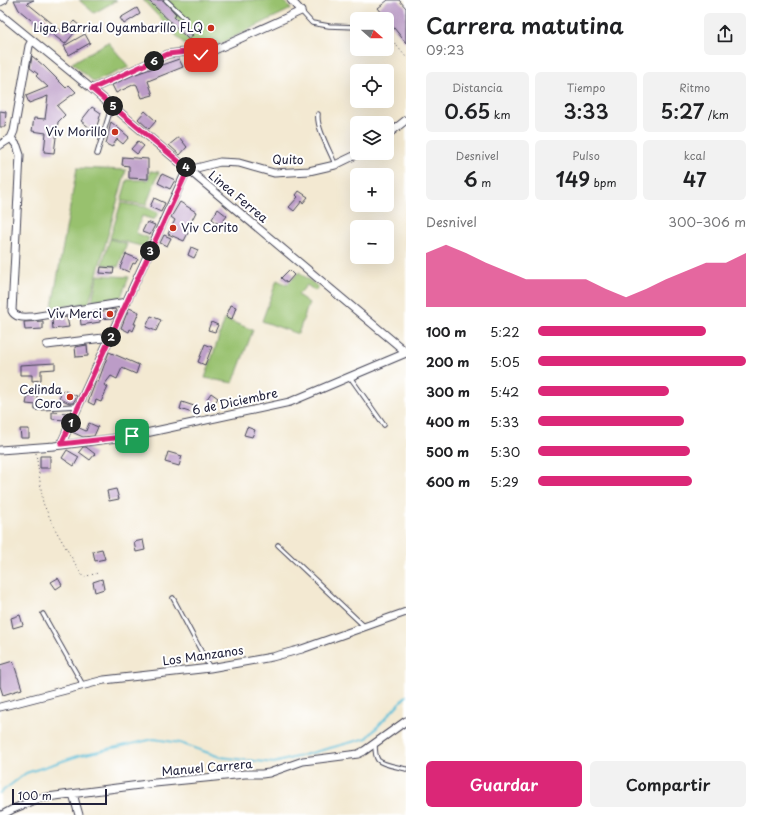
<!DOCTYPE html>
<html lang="es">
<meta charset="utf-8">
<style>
:root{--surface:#fff;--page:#f2f2f2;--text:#202124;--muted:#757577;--accent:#db2777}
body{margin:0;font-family:"Playpen Sans",sans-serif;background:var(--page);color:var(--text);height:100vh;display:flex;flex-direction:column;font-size:15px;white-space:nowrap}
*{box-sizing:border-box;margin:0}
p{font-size:13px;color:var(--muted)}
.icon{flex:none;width:22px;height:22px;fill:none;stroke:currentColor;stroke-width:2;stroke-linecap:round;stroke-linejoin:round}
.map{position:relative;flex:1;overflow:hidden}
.panel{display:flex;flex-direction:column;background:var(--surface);width:360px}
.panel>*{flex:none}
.needle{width:26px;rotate:111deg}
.buttons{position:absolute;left:350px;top:12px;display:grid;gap:8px}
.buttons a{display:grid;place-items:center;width:44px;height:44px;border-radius:6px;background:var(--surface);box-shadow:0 4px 16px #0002;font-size:20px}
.scale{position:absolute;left:12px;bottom:10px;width:95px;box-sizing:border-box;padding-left:4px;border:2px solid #22223b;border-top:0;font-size:11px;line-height:14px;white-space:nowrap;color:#22223b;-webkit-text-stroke:3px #fff;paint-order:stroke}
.pin{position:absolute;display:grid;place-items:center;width:34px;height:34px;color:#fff;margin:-17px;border-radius:8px;box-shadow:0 2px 6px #0006}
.km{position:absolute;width:20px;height:20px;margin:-10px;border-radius:50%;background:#222;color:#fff;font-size:11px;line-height:20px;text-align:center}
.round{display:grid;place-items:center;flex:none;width:42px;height:42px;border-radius:6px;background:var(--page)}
.head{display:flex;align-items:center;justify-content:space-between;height:68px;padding:0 20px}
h1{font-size:22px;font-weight:600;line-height:30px}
.stats{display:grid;grid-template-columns:repeat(3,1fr);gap:6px;height:68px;padding:4px 20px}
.stats div{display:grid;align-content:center;border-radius:6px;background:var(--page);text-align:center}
.stats b{font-size:20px;font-weight:600}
.stats small{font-size:11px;font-weight:400}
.stats p{font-size:11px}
.chart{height:112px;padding:8px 20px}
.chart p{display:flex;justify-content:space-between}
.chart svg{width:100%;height:72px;margin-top:4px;fill:var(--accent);opacity:.7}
.primary-button{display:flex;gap:8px;margin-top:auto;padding:8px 20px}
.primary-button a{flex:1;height:46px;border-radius:6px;background:var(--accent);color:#fff;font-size:16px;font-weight:600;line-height:46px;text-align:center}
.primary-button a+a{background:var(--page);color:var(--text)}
ul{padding:0 20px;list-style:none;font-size:13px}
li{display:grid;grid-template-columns:64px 48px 1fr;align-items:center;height:30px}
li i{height:10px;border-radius:5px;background:var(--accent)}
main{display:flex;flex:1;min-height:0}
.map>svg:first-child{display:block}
.green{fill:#98c16e;stroke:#5d7254}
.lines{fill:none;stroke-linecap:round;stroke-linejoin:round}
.stream{stroke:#5cbfda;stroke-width:2}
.building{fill:#bc9cc7}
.service-casing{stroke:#414052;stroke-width:5.5}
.minor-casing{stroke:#414052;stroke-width:9}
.path{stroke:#414052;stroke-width:1;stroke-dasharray:1 3;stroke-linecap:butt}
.service{stroke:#fff;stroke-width:3.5}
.minor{stroke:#fff;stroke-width:7}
.route-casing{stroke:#fff;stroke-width:8}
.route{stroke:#db2777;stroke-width:5}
.poi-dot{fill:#c8321e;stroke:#fff;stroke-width:1.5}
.labels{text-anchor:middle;stroke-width:4;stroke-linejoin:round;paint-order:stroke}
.poi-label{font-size:12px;fill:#22223b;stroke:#fff;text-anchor:end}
.street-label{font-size:12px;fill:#22223b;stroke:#fff}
</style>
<main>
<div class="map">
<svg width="406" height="815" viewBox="0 0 406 815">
<rect width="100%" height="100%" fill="#fff"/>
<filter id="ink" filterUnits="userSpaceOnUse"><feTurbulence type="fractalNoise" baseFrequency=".025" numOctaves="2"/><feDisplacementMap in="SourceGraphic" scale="8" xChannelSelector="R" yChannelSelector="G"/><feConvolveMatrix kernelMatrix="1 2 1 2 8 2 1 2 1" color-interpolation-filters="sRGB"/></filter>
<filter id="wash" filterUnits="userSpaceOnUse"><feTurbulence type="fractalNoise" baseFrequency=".012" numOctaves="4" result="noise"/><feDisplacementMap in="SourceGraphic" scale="16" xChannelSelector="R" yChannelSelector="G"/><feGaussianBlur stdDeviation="0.9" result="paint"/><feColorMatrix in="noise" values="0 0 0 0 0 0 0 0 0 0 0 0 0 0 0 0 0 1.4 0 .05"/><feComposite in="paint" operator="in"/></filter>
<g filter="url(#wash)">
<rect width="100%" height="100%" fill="#f3e9d2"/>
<path class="green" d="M79,0h38l-23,13z
M143,0h140l8,9 -88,43 -16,-5z
M108,42l21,25 -35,15 -22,-19z
M77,168l49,2 -37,133 -37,4z
M150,171l9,1 -13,33 -25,-4 6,-21h21z
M121,203l24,4 13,6 -4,7 -12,-4 -6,17 13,5 -4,9 -35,-9z
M110,239l17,5 -9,23 -16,-3z
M299,272l19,15 -3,4 -8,-6 -9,10 11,8 -11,31 -36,-13 15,-41 10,5z
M98,275l31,2 -8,20 -29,3z
M225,319l28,11 -20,53 -28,-5z"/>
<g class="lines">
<path class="stream" d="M0,793l26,-20 55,-18 73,-16 26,4 40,14 54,6 93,-25 39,-42"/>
</g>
<g id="blocks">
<path class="building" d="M14,0h20l-7,3 37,30 10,-12 6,5 -15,18 -14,-11 -2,2 -30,-25z
M148,0h15l13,14 -2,3 19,18 -4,5z
M388,0h11l7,8v35l-28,-35z
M137,8l3,6 -16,10 -4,-6z
M85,34l5,9 -21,12 -5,-9z
M32,56l12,10 22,22 3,-3 7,7 -19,14 8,9 -7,7 -4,31 -10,-1 2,-19 -14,-2 2,-13 11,1 3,-23 -19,7 -3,-7 22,-9 -12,-11 2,-2 -8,-6z
M179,59l4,8 -35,14 5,14 -11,3 -5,-13 -2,-1 -19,9 -4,-8 21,-10z
M92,107l9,6 -6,19 -14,-11z
M0,111l6,1 -1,15h-5z
M145,111l11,10 -7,8 -11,-10z
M111,122l18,15 -6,7 -6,-5 -5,8 -6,-3z
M179,137l8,10 -7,8 -11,-10z
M138,141l6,5 -7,8 -6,-5z
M123,157l25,2v20l-19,-1v-12l-7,-1z
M162,174l13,6 -5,9 -12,-6z
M299,191l9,6 -5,6 -1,-2 -8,10 -5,-4 9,-10 -2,-2z
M154,198l11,5 -4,9 -11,-5z
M180,202l16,10 -9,18 2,1 -5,10 -16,-7 7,-14 -4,-3z
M218,209l9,7 -7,9 -8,-6z
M147,222l8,3 -5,10 -8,-3z
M164,235l7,3 -4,8 -7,-3z
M191,247l7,3 -4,8 -6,-3z
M126,254l12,5 -3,5 -2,-1 -4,9 -9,-4z
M101,267l13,1 -1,6 -13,-1z
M289,270l5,5 -7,8 -6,-5z
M231,305l5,2 -4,12 -6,-2z
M129,308l10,4 -5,12h2l-3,7 -3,-2 -1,3 -8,-4z
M115,309l1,2 -3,7 -13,1v3l-19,3 -1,-10z
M151,316l10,4 -5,11 -10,-4z
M67,317l2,10 -16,2 -1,-10z
M43,321v8l-18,1 -1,-8z
M211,322l7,3 -3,7 -7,-2z
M205,344l7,3 -7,18 -7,-3z
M87,345l1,11 -12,1 -1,-10z
M109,352l30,13 -3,9 -14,-6 -5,11 -6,-3 -7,9 4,2 -7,15 -5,-2 -2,5 -6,-3 8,-21 2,1z
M55,363v6l-14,1v10l-9,1v-6h-12v-10z
M63,390l14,6 -4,7h-4l-10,-5z
M211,393l7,5 -4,6 -7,-5z
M28,395l10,2 -2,8 -10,-1z
M182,402l12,4 -2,7 -12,-4z
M52,412l16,1 -2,7 -14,-1z
M89,423l9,4 -4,9 -11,1 -11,-5 3,-6 11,5z
M247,427l8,3 -3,7 -8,-2z
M20,429h9v9h-8z
M83,447h3l9,7 -5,6 -11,-8z
M67,450l12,7 -5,9 -12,-8z
M168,452l14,4 -3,10 -14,-4z
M40,456h10v12h-10z
M116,489l3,10 -10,2 -2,-10z
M143,540l2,10 -9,2 -2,-10z
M102,549l3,10 -10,2 -2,-10z
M58,578l4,7 -6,4 -5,-7z
M102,579l2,10 -9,3 -2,-10z
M20,615l3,10 -10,3 -2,-10z
M13,661l9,28 -19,6 -3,-9v-21z"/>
</g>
</g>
<g filter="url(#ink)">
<use href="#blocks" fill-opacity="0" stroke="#414052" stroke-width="1"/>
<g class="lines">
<defs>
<path id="service" d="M166,0l19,18
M301,11l11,12 17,3 28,1
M318,114c-2,13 12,37 17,50
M97,154l15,-49
M350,377l34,48
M37,408l41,-2
M278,545l86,81
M173,598l37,70
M43,614l40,71
M375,744c0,5 0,12 3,16 4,5 21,7 28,9"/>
<path id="minor" d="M0,2l4,-2
M0,14l92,75 314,263
M92,89l76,-35 18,-2 15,3 5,-1 95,-43 -10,-11
M387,135l19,-15
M11,138l6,8 3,9 -8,156c4,8 14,6 21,6l94,-15
M0,145l11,-7 3,-7 15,-85 3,-6
M189,170l31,-8 19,1 35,10 35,-2 26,-6 25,-12
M47,345l64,-8
M61,444l124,-270 4,-4
M0,450l54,-4 78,-10 158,-34 116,-49
M0,707l104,-27 106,-12 62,-11 30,-8 104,-37
M73,794l6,21
M2,815l11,-6 27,-11 115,-15 90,-9h17l7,-1 34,-12 55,-7 6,-3 42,-30"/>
</defs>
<use href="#service" class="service-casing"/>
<use href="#minor" class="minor-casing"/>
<path class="path" d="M387,34l19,23
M36,453l7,50 12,26 28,48 15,-4"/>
<use href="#service" class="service"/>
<use href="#minor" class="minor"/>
</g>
</g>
<g class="lines" filter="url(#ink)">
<defs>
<path id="route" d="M132,436l-71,8 125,-270 3,-4 -97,-81 76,-35 18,-2 15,3"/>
</defs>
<use href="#route" class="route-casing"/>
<use href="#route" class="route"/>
</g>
<g class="poi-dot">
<circle cx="211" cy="28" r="4"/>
<circle cx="115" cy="132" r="4"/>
<circle cx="173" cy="228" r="4"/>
<circle cx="110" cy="314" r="4"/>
<circle cx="70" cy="397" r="4"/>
</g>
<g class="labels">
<g class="poi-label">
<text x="203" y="32">Liga Barrial Oyambarillo FLQ</text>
<text x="107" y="136">Viv Morillo</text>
<text x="181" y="232" text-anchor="start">Viv Corito</text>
<text x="102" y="318">Viv Merci</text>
<text x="62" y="394">Celinda<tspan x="62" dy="14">Coro</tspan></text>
</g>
<g class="street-label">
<text transform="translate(288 160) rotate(1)" y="4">Quito</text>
<text transform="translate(238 197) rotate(40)" y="4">Linea Ferrea</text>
<text transform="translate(235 402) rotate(-12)" y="4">6 de Diciembre</text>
<text transform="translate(203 656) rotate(-8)" y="4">Los Manzanos</text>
<text transform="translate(207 768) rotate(-5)" y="4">Manuel Carrera</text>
</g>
</g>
</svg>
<div class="buttons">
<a><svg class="needle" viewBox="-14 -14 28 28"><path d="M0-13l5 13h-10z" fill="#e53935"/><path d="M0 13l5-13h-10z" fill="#757577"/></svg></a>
<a><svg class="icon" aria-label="locate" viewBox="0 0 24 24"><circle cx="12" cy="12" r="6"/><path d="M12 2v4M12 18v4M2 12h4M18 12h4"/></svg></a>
<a><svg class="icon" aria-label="layers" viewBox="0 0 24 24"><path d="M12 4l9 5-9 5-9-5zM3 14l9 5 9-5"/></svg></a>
<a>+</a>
<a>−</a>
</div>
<div class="scale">100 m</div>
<div class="pin" style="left:132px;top:436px;background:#1e9e55"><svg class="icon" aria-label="arrive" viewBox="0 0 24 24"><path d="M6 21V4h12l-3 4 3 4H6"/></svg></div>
<div class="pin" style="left:201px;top:55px;background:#d93025"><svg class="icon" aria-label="check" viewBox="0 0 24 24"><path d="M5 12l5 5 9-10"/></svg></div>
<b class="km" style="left:71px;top:423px">1</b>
<b class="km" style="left:111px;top:337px">2</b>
<b class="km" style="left:150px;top:251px">3</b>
<b class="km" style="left:186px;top:167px">4</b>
<b class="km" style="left:113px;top:106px">5</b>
<b class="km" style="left:154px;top:61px">6</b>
</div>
<section class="panel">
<div class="head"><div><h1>Carrera matutina</h1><p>09:23</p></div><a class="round"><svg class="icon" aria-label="share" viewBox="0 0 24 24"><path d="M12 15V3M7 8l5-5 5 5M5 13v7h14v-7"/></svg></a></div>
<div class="stats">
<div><p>Distancia</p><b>0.65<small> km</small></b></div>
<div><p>Tiempo</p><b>3:33</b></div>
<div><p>Ritmo</p><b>5:27<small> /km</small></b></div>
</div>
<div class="stats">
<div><p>Desnivel</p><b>6<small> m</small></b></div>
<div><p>Pulso</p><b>149<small> bpm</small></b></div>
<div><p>kcal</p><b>47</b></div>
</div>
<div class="chart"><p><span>Desnivel</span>300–306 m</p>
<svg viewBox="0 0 160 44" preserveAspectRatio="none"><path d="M0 44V11L10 6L20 11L30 17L40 22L50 27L60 27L70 27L80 27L90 33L100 38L110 33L120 27L130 22L140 17L150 17L160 11V44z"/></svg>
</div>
<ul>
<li><b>100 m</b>5:22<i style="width:81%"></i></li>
<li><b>200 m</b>5:05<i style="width:100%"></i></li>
<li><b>300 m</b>5:42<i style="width:63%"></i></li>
<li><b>400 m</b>5:33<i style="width:70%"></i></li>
<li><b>500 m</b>5:30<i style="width:73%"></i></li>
<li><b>600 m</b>5:29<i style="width:74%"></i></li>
</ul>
<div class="primary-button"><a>Guardar</a><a>Compartir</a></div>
</section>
</main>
